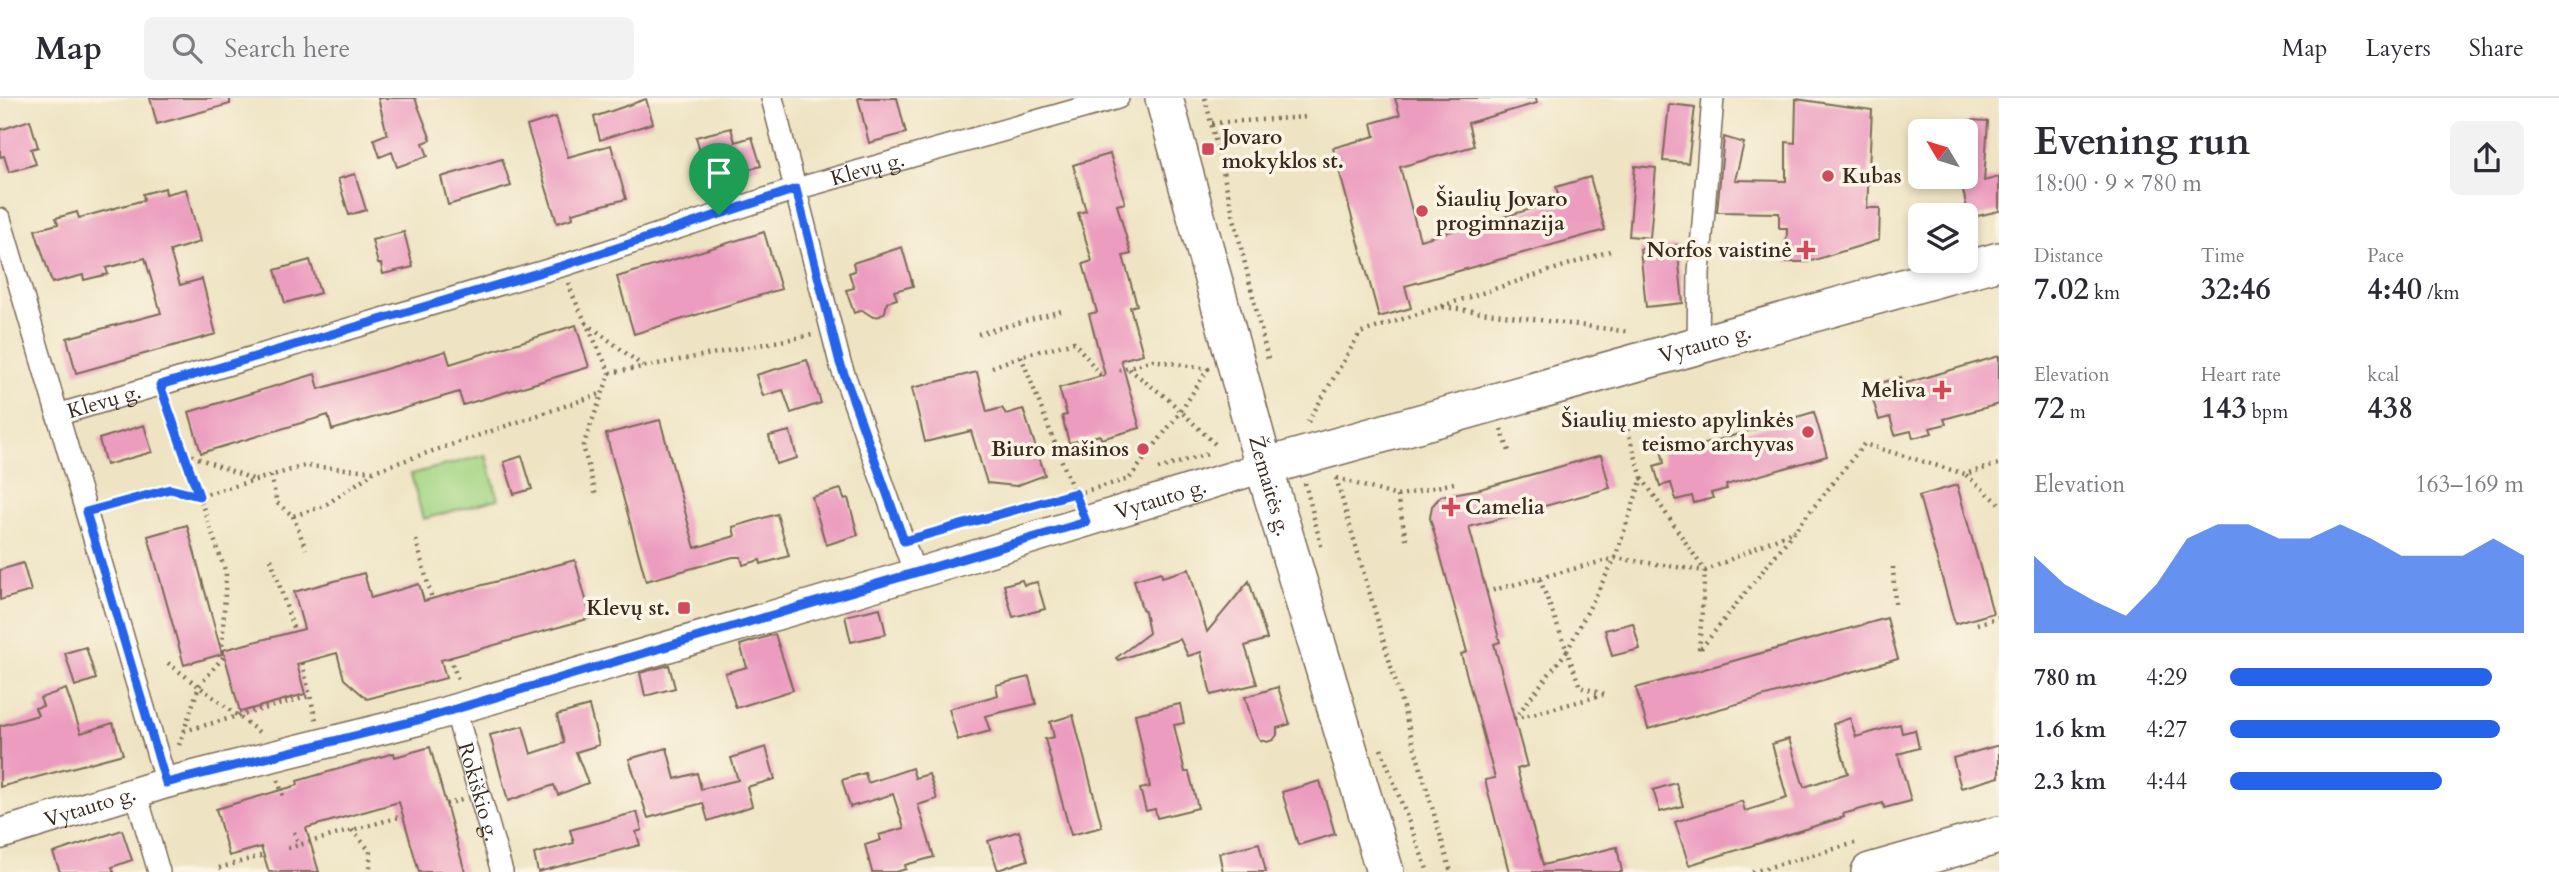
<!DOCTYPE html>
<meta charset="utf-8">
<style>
:root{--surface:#fff;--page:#f2f2f3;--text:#2b2b33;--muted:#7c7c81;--line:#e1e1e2;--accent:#2563eb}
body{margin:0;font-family:Cardo,serif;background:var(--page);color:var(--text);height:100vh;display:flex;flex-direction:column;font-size:26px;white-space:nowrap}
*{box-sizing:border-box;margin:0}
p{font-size:23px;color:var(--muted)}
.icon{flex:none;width:38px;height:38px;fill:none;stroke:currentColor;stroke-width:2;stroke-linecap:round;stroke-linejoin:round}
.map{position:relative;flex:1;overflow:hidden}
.panel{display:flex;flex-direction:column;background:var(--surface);width:560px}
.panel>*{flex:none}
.needle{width:46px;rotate:308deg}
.fabs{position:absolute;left:1908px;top:21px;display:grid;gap:14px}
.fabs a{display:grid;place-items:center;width:70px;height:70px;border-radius:10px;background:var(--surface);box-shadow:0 4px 10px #0003;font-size:35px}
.pin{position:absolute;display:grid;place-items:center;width:60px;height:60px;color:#fff;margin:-72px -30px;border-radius:50% 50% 50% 0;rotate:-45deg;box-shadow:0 0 7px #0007}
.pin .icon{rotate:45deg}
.round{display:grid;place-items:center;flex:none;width:74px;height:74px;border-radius:10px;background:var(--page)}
.headline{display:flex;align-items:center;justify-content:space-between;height:119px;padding:0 35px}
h1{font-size:38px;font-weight:700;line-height:52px}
.stats{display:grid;grid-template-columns:repeat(3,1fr);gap:10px;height:119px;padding:7px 35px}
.stats div{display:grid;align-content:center}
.stats b{font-size:30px;font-weight:700}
.stats small{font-size:19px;font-weight:400}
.stats p{font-size:19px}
.chart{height:196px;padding:14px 35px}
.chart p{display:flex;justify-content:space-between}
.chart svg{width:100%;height:126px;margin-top:7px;fill:var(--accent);opacity:.7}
ul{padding:0 35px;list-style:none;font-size:23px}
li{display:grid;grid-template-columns:112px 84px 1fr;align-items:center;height:52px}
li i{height:18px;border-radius:9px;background:var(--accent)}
header{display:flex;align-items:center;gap:42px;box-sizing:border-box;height:98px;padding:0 35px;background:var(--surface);border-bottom:2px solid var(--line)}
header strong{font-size:33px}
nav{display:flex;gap:38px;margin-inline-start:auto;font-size:24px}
.search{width:490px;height:63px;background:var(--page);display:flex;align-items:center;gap:18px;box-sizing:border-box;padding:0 24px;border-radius:10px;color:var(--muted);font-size:26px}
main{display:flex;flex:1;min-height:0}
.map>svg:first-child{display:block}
.green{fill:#a4d685;stroke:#708052;stroke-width:2}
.building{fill:#ec9cbf}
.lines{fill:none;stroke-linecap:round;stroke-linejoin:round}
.street-casing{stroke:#7a6b57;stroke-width:24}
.secondary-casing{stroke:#7a6b57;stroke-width:33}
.highway-casing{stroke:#7a6b57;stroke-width:40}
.path{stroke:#7a6b57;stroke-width:4.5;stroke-dasharray:2 5;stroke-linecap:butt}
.street{stroke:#fff;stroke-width:21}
.secondary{stroke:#fff;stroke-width:30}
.highway{stroke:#fff;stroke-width:37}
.route-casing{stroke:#fff;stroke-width:14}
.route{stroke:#2563eb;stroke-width:9}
.poi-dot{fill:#d1495b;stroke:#fcf5e5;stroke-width:2.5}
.labels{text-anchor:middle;stroke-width:7;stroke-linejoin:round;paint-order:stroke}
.poi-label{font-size:21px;font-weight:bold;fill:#3b2a1e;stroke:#fcf5e5;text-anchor:end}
.street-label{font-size:21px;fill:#3b2a1e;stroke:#fcf5e5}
</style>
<header>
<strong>Map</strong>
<div class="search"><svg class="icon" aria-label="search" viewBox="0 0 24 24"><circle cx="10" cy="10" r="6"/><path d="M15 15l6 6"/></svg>Search here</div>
<nav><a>Map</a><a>Layers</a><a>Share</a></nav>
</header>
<main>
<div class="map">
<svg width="1999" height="774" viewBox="0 0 1999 774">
<rect width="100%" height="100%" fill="#fcf5e5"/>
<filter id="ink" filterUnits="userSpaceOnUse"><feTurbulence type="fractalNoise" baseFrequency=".0143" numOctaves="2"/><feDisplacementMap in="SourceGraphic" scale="14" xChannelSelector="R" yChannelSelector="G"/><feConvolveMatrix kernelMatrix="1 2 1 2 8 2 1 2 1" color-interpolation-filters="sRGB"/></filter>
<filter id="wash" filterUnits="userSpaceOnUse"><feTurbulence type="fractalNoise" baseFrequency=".00686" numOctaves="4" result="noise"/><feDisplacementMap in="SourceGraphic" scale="28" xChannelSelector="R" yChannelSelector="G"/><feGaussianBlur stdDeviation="1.57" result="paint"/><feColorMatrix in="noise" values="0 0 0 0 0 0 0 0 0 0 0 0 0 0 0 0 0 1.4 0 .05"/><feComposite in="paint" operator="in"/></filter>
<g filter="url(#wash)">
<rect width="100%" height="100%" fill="#eee3c2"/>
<path class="green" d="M486,357l12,44 -75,20 -12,-45z"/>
<g id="blocks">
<path class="building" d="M150,0h80v6l-73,20z
M378,0h37l16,42 -8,3 5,13 -31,11 -5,-15 -12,5 -6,-18 13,-5z
M858,0h39l9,35 -37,10z
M1395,0h141l1,5 -69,20 6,23 -74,21 20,73 140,-39 -4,-14 34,-10 15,53 -200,56 6,22 -32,9 -46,-169 42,-12 -3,-13 28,-8z
M646,1l7,24 -53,17 -6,-23z
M1796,1l76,11 -5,98h13l-1,32 -71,22h-22l1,-34h-8v-15l-62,-1 7,-75 20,6 -9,37 51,1v-39l9,1z
M1669,6l26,3 -7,56 -25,-2z
M556,19l12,40 43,-12 15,54 -54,14 1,5 -16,5 -30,-97z
M30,22l8,27 -7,2 5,15 -27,8 -5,-16 -4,1v-27z
M1970,22l18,1 -4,60 15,-4v34l-30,7 -7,-32 4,-1z
M731,30l4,14 17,-5 9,29 -53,15 -12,-44z
M1110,56l15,49 -8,2 14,49 -8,2 14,49 -7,2 13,47 -22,6 19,68 -39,11 -1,-4 -31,8 -7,-27 5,-1 -8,-27 46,-13 -16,-61 8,-2 -14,-48 9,-3 -14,-48 8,-2 -13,-46z
M502,61l9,27 -63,19 -7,-28z
M1635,68l21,2 -6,70 -21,-2z
M355,76l11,36 -17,5 -11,-36z
M165,90l1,6 20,-5 14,53 -30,9 10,34 22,-6 14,55 -140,39 -9,-35 94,-25 -16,-55 -39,10 2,6 -24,6 -1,-5 -31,8 -17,-53 23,-6 -2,-6 21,-6 2,6 65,-18 -1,-6z
M404,134l9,35 -30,7 -2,-10h-3l-6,-24z
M764,134l17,57 -147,45 -17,-57z
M1677,147l6,58 -37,4 -6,-58z
M902,149l11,39 -19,5 3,8 -10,3 -2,10 -5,4 -7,1 -11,-7 -8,3 -8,-23 8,-2 -5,-15 6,-2 -2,-8z
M310,162l10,33 -35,10 -10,-33z
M576,227l13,42 -126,38 -4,-13 -127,38 -4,-15 -127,38 -12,-41 126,-38 4,15 127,-38 4,13z
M1999,258v48l-55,15 2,5 -16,4 2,5 -19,5 -2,-7 -16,4 -5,-18 -11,3 -6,-20 10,-3 -3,-14 21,-6 2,7z
M807,262l14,43 -30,10 -8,-23 -20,6 -7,-21z
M977,274l10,40 15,-4 4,6 17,-5 22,66 -29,11 -29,-3 -16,-52 -46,11 -13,-54z
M1814,314l13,44 -101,29 1,4 -16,4 2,5 -19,5 -2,-7 -16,4 -5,-17 -11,3 -6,-20 10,-3 -3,-14 21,-7 2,8z
M660,322l35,128 40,-12 -2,-9 44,-13 12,42 -28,8 -1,-4 -17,5 -2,-8h-8l-87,24 -40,-147z
M144,327l8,27 -46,13 -7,-26z
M790,333l7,27 -21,6 -7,-28z
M1601,357l9,33 -141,39 31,115 -6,2 33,122 -10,3 26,96 74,-18 5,25h-113l-24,-92 10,-2 -34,-124 6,-2 -37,-134 2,-12 9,-10 39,-7z
M522,358l10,33 -18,5 -10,-32z
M1957,387l36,128 -38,11 -36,-128z
M841,391l3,10 4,-1 10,37 -32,10 -14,-48z
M187,427l35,129 -38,11 -36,-129z
M575,462l16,58 -150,42 5,18 -79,21 -23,-20 -7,-26 -40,11 8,30 -65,18 -17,-62 81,-21 -10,-37 70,-19 7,25 48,-14 5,17z
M23,465l8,28 -31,9v-30z
M1189,471l18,63 42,-51 18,58 -22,7 12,38 -46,11 -10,-43 -13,4 -8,-17 -62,21 -2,-2 33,-25 -4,-22 -3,-2 -8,-29 27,-8 1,5z
M1022,482l2,5 13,-3 8,27 -32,8 -9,-32z
M880,510l6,26 -35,8 -6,-26z
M1887,520l11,41 -250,70 -12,-41z
M1633,525l7,26 -28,7 -7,-26z
M775,536l18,56 -57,18 -11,-35 22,-6 -7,-22z
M86,549l10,32 -21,7 -10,-33z
M669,567l6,23 -30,8 -5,-23z
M1029,579l7,27 -51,12 5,15 -32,9 -9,-31 49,-14 -2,-10z
M1278,589l12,37 -13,4v7l-4,5 -6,2 -7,-2 -4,-6 -11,-37z
M66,591l15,44 32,-10 10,31 -123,33v-61l38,-11 -3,-7 8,-2 -3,-8z
M1180,606l4,19 -10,2 11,47h4l9,36 -41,10 -2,-9 -9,2 -6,-22 10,-2 -15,-73z
M589,608l10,39 -23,7 12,31 -30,12 -4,-10 -46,16 -18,-66 33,-9 8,28 33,-11 -7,-28z
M1073,617l29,112 -31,8 -26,-96 9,-2 -4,-15z
M1850,620l6,19 44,-13 2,9 13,-3 4,18 -21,6 13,47 -27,7 -1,-5 -40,11 1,3 -155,48 -14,-43 67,-21 3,10 42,-13 -15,-54 17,-5 15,48 44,-14 -15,-49z
M1999,647v32l-38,11 -8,-30z
M430,649l35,125h-46l-20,-70 -93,26 13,44h-50l-8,-25 -32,9 -13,-47 82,-24 -1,-4 97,-28 1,4z
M766,649l9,32 -28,8 5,19 -44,15 -5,-18 -55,15 -19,-59 38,-11 8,31 22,-6 4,16 37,-9 -7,-22z
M912,670l3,10 14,-4 8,25 -19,6 16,52 -29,8 1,4 -10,3h-24l-7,-27 16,-5 -2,-5 25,-7 -11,-34 -43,13 -8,-27 23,-7 3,10z
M1320,683l15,53 -37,11 -16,-53z
M1676,685l7,23 -23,6 -7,-22z
M637,714l5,18 -6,2 4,13 -102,27 -4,-18 40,-11 -4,-13z
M122,732l10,30 -20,7 2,5h-54l-7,-19z
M1019,733l9,29 -30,10 -10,-29z
M1259,745l7,29h-43l-4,-19z"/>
</g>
</g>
<g filter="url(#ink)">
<use href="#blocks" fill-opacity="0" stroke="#7a6b57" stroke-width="2"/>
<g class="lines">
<defs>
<g id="street">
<path d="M772,0l68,265 75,211"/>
<path d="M0,121l166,564"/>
<path d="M1698,248l1,-73 14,-175"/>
<path id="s1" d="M57,317l508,-150 231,-76 322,-91"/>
<path id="s2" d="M455,611l47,163"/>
<path d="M136,695l23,79"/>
</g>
<g id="secondary">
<path id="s3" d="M0,736l166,-51 256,-64 493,-145 349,-107"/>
</g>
<g id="highway">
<path id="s4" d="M1164,0l100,369 121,405"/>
<path id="s5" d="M1264,369l735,-206"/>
<path d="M1870,774l129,-37"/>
</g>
</defs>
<use href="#street" class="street-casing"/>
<use href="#secondary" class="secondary-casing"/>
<use href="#highway" class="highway-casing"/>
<path class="path" d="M1205,0l63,261
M1212,25l95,-6
M569,185l3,11 38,79 -27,73 13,50
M1443,209l187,25
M586,225l57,43
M978,236l87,-24
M1021,258l54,139
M992,269l29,-11 53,-14 26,32 5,-1
M1129,271l39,30 48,46
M610,275l202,-38
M166,304l60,171 -4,76 2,7 -25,30 -21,62
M1308,324l52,-89 253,-83
M1501,331l8,22
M185,355l70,27
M1158,371l53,-16
M1966,377l33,28
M271,378l6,27 16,13 31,-10 50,-34
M1336,380l115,394
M1337,380l60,18 61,-14
M1642,380l63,93 -6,80 165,-207 101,30 34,-10
M1305,385l17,66
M1397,398l10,47
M106,408l64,-17 29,7 106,-30 69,5 229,-78
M293,418l13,33
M921,438l208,-57 52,-68 27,-42 -55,-9 -34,10
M416,442l16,59
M271,461l23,72
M1893,469l2,37
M1486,494l129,-34 90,13 90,-41
M1977,526l22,-7
M450,559l9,26
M168,565l91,69
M302,565l14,57
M1604,596l-24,-7 -13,-36 48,-93 27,-80 -18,-59
M1514,621l53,-68 -28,-74
M1514,621l89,-24
M184,633l126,-35
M1381,651l47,123
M278,682l5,16
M446,706l16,-4
M352,732l18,21v21
M294,734l5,13
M288,750l115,-32
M219,770l45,-13
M1752,774l107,-30"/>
<use href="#street" class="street"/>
<use href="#secondary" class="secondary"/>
<use href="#highway" class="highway"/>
</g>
</g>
<g class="lines" filter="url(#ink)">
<defs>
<path id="route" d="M796,91l44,174 64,178 171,-48 11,29 -664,197 -256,64 -80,-271 84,-23 29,7 -39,-111 405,-120z"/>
</defs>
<use href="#route" class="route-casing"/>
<use href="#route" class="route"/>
</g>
<g class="poi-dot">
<rect x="1201" y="44" width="14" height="14" rx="3.5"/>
<circle cx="1828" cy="78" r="7"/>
<circle cx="1422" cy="113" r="7"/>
<path d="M1802.5 141.5h7v7h7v7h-7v7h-7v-7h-7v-7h7z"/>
<path d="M1938.5 281.5h7v7h7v7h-7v7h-7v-7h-7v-7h7z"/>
<circle cx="1808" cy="334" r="7"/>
<circle cx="1143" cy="351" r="7"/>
<path d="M1447.5 398.5h7v7h7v7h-7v7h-7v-7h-7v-7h7z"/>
<rect x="677" y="503" width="14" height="14" rx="3.5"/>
</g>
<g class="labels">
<g class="poi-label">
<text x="1222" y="46" text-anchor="start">Jovaro<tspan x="1222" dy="24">mokyklos st.</tspan></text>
<text x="1842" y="85" text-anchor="start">Kubas</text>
<text x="1436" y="108" text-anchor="start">Šiaulių Jovaro<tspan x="1436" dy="24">progimnazija</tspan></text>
<text x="1792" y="159">Norfos vaistinė</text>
<text x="1926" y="299">Meliva</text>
<text x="1794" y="329">Šiaulių miesto apylinkės<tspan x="1794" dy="24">teismo archyvas</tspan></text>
<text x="1129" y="358">Biuro mašinos</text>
<text x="1465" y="416" text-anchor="start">Camelia</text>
<text x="670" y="517">Klevų st.</text>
</g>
<g class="street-label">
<text dy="7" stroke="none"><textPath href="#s1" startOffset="847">Klevų g.</textPath></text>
<text dy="7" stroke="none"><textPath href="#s5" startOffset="458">Vytauto g.</textPath></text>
<text dy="7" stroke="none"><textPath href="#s1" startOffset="49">Klevų g.</textPath></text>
<text dy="7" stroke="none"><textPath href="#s4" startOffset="402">Žemaitės g.</textPath></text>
<text dy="7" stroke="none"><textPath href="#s3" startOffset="1208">Vytauto g.</textPath></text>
<text dy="7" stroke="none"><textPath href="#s2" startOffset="86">Rokiškio g.</textPath></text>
<text dy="7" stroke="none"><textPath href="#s3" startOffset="94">Vytauto g.</textPath></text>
</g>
</g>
</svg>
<div class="fabs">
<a><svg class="needle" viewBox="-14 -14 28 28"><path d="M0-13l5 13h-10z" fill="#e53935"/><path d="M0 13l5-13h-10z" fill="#7c7c81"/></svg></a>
<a><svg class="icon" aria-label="layers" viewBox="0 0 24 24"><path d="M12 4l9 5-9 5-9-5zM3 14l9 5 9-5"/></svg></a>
</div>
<div class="pin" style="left:719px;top:117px;background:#1e9e55"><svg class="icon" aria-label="arrive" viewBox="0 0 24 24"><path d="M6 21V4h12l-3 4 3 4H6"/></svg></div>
</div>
<section class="panel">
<div class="headline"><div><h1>Evening run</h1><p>18:00 · 9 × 780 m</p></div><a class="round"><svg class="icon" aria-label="share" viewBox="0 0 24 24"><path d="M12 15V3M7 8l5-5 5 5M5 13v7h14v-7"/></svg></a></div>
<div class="stats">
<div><p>Distance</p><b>7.02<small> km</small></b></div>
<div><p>Time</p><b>32:46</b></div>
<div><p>Pace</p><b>4:40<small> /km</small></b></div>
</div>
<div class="stats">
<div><p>Elevation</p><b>72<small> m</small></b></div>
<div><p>Heart rate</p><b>143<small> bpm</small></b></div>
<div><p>kcal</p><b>438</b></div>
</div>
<div class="chart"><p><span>Elevation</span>163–169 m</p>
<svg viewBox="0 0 160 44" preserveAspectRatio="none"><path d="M0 44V17L10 27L20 33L30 38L40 27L50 11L60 6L70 6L80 11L90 11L100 6L110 11L120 17L130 17L140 17L150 11L160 17V44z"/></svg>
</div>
<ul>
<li><b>780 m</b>4:29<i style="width:89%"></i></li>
<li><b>1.6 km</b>4:27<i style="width:92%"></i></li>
<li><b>2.3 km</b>4:44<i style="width:72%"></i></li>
</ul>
</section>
</main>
